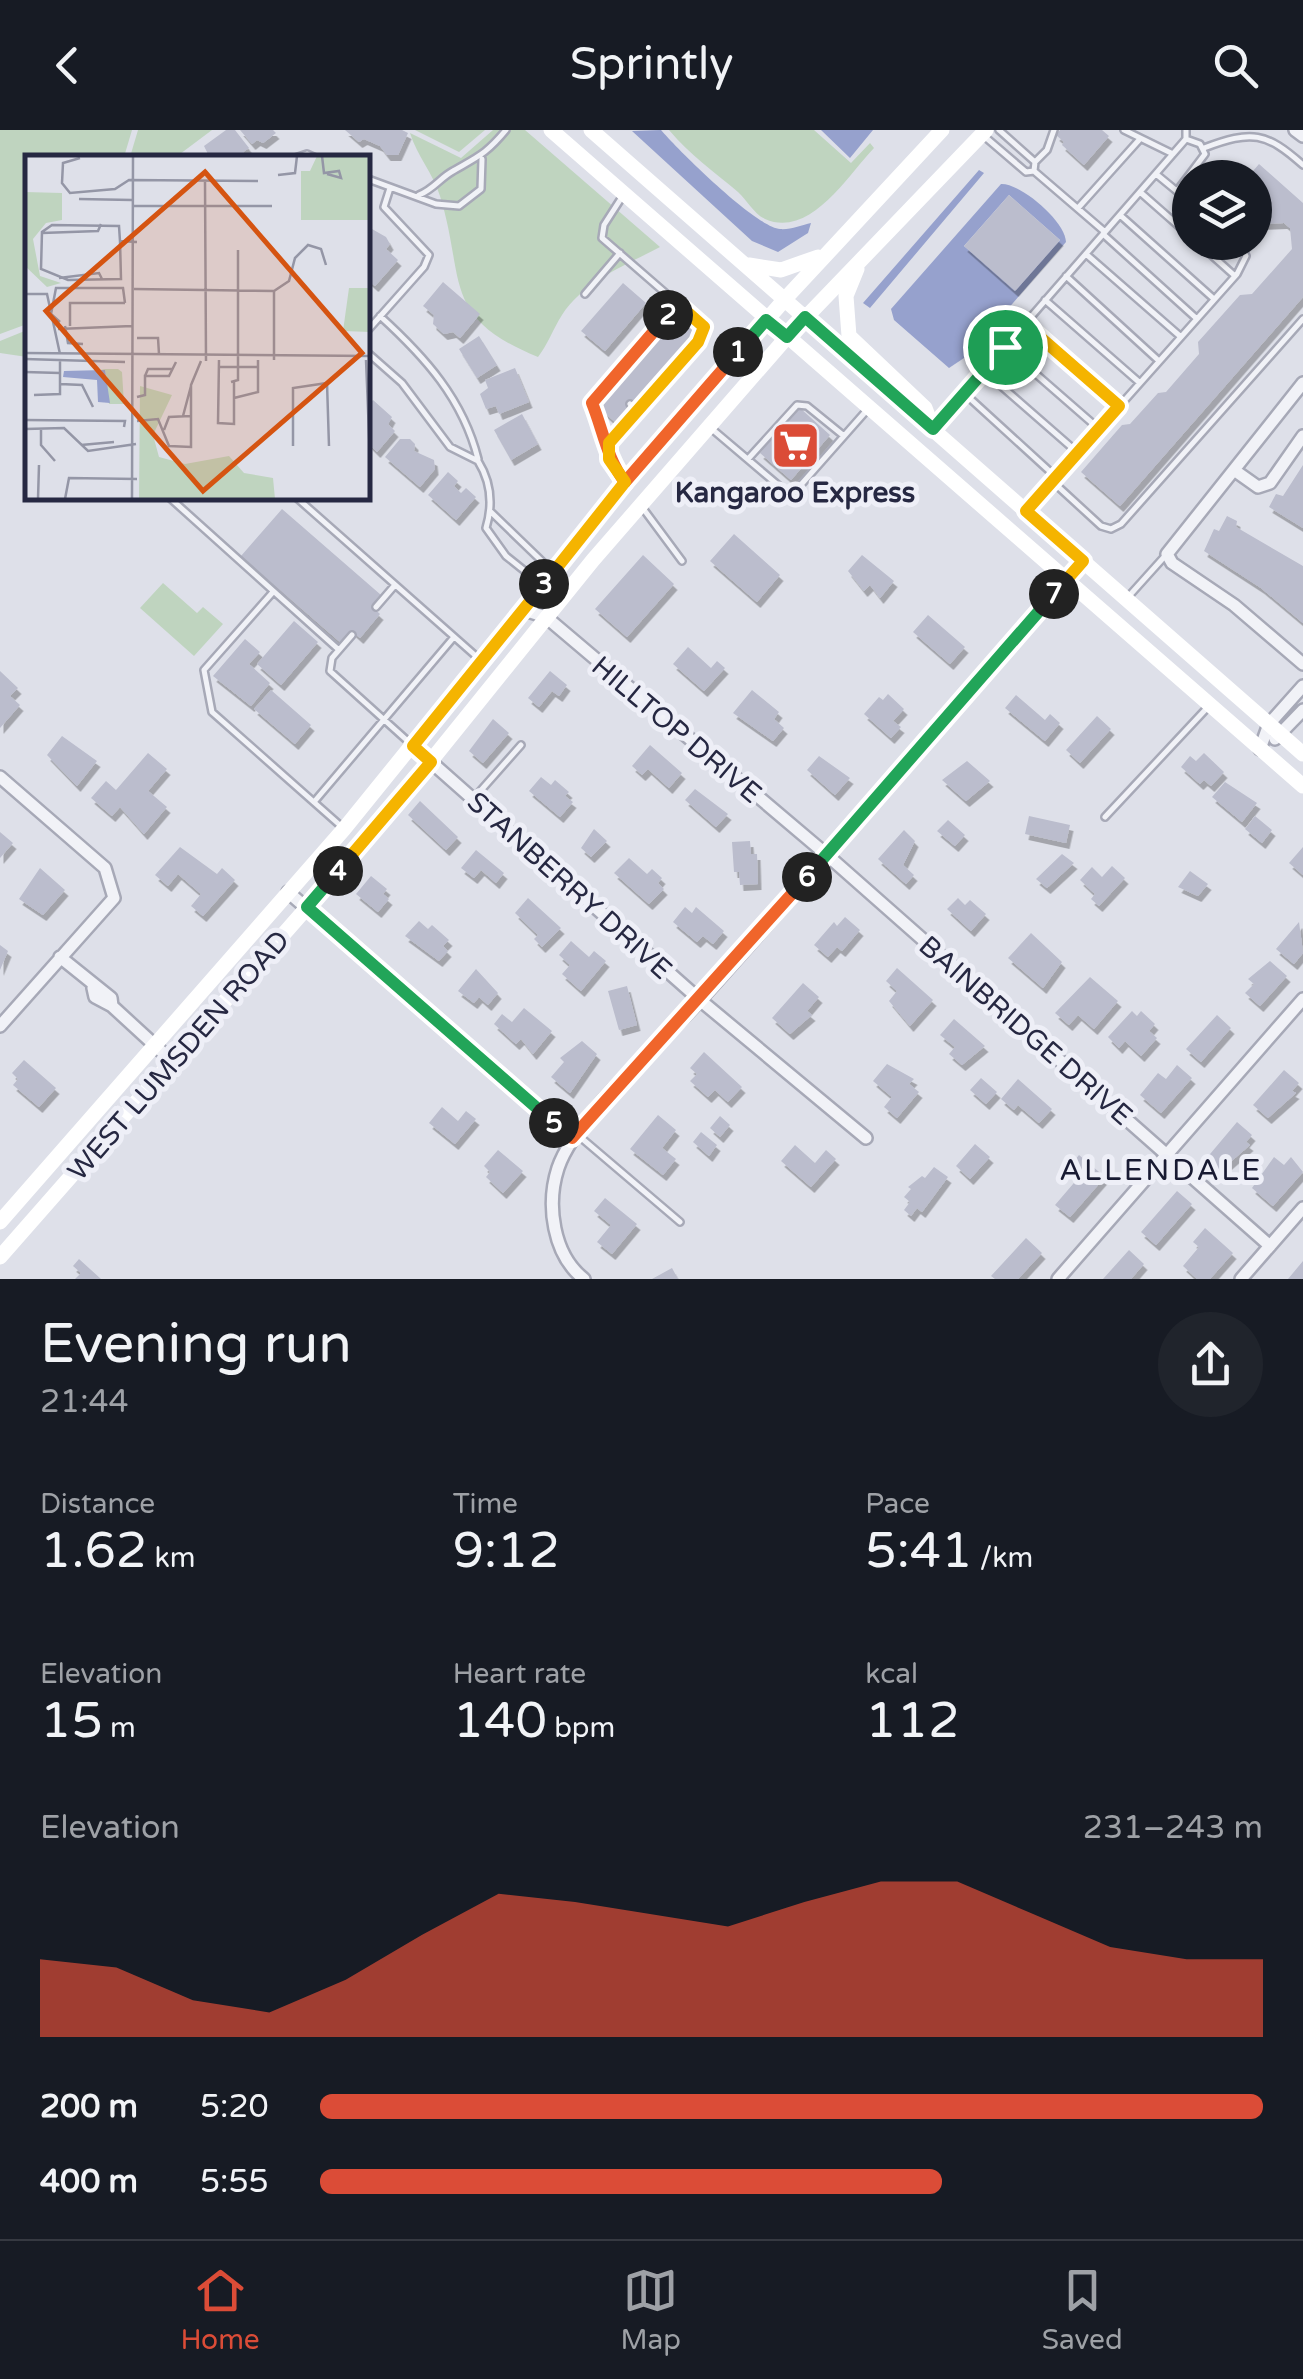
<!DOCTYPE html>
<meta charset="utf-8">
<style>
:root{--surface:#171b24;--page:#20242c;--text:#f1f3f6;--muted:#9ea1a6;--line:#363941;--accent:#db4c37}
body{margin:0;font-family:"Varela Round",sans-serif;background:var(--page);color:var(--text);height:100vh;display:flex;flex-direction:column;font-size:38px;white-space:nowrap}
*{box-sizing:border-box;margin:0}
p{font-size:32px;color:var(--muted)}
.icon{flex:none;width:55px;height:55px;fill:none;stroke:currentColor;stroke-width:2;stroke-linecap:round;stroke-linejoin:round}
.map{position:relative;height:1149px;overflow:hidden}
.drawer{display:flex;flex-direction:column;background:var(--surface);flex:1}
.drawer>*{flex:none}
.tools{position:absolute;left:1172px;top:30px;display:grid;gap:20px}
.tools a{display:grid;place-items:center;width:100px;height:100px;border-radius:50%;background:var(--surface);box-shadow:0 2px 8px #0004;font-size:50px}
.pin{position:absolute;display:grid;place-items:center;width:85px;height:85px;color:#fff;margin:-42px;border:5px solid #fff;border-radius:50%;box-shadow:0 2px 10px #0007}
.km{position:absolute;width:50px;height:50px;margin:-25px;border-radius:50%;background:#222;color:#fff;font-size:28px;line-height:50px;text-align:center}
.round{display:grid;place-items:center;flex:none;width:105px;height:105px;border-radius:52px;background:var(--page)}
.head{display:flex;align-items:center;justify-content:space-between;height:170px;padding:0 40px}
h1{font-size:55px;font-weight:600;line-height:75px}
.figures{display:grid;grid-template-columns:repeat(3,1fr);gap:15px;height:170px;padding:10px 40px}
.figures div{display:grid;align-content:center}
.figures b{font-size:50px;font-weight:600}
.figures small{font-size:28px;font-weight:400}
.figures p{font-size:28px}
.chart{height:280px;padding:20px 40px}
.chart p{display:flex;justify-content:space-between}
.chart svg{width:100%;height:180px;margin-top:10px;fill:var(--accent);opacity:.7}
ul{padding:0 40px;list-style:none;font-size:32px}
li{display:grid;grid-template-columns:160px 120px 1fr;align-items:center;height:75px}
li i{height:25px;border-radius:12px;background:var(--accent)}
header{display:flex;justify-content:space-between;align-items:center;height:130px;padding:0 40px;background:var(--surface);font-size:45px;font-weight:600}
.tabs{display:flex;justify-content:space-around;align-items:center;height:140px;border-top:2px solid var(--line);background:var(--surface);font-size:28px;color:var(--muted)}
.tabs a{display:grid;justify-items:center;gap:5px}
.tabs .active{color:var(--accent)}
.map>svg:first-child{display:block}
.green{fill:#bfd4bf}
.water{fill:#96a1cd;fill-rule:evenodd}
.building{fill:#bbbdcd;filter:url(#shadow)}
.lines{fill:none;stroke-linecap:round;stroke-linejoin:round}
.service-casing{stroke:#a7a9b7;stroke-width:10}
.minor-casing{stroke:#a7a9b7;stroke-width:16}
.service{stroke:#f1f2f7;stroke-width:5}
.minor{stroke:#f1f2f7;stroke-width:11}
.secondary{stroke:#fff;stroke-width:15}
.split-1-casing{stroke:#fff;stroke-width:20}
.split-2-casing{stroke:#fff;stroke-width:20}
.split-3-casing{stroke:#fff;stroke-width:20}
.split-4-casing{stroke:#fff;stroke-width:20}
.split-5-casing{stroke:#fff;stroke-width:20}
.split-6-casing{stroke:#fff;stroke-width:20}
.split-7-casing{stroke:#fff;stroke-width:20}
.split-8-casing{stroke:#fff;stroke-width:20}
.split-1{stroke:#22a559;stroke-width:12}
.split-2{stroke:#f0652b;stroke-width:12}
.split-3{stroke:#f5b400;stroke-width:12}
.split-4{stroke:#f5b400;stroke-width:12}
.split-5{stroke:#22a559;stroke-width:12}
.split-6{stroke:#f0652b;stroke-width:12}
.split-7{stroke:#22a559;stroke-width:12}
.split-8{stroke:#f5b400;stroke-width:12}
.labels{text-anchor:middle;stroke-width:10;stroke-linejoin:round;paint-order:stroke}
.poi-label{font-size:28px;font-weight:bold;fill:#262842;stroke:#eeeff7}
.street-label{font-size:28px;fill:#262842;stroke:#eeeff7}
.neighbourhood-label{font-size:30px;letter-spacing:2.5px;fill:#181a32;stroke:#eeeff7}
.inset-road{fill:none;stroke:#9496a6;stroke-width:2.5}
.view{fill:#d55411;fill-opacity:0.15;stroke:#d55411;stroke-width:5}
.inset-edge{fill:none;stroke:#262842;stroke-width:5}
</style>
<header><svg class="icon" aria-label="back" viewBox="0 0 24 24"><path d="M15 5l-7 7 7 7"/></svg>Sprintly<svg class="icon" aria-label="search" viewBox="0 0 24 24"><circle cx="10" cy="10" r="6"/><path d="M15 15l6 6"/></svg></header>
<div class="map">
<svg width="1303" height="1149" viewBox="0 0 1303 1149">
<defs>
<filter id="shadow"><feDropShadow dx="3.5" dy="6" stdDeviation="0" flood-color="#0004"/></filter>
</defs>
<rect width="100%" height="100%" fill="#dee0e9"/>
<path class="green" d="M0,0h132l-8,27 -96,1 -1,166 -27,10z
M138,0h74l-36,27h-46z
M415,0h70l-26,22z
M493,0h32l135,117c-34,18 -76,34 -98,68 -9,14 -14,29 -24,42 -98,-40 -72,-77 -98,-161 -7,-23 -23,-40 -30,-63l51,25z
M669,0h145l37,33 19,-20 4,5c-26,27 -64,91 -109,71 -11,-5 -18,-19 -27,-27 -25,-21 -48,-37 -69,-62z
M27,200v27l-27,-4v-12z
M163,453l34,30 6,-6 20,17 -29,32 -54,-48z"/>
<path class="water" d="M661,0c18,21 95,97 119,99 10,1 22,-4 31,-6l-3,10 -30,19 -26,-11 -120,-110z
M821,0h52l-23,28z
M979,40l5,3 -114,135 -7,-5z
M1001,54c20,-1 65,38 65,58l-99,114 -18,12 -55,-48 -3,-11zM1009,65l51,45 -44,50 -52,-44z"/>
<path class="building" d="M226,0h9l14,18 -6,4 4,6 -38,-2 -5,-10z
M240,0h33l3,3 -13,10 -6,-3 -5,4z
M345,0h57l6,3 -10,22h-11l-7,-9 -16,-7 -5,3z
M1060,0h42l7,6 -25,29 -22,-20 2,-3 -8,-7z
M1215,32l18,16h-32z
M1259,34l44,39v94l-183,209 -39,-34 41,-47 8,-1 28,-31 8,-1 33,-38 -1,-12 42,-47 12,-1 40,-45 -2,-21 -6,-5 -29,1v-46h-8z
M1009,65l51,45 -45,51 -51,-45z
M372,99l14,8 4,7 -4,5 12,11 -23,26 -7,-6v-46z
M443,152l37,32 -20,24 -7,-6 -9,2 -11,-10 1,-9 -11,-9z
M623,153l23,20 -41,48 -24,-20z
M680,180l18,16 -83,96 -18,-16z
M479,206l18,29 -20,13 -18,-29z
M515,238l14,34 -30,12 -3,-8 -10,3 -6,-15 8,-6 -3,-8z
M373,270l19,17 -4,7 7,7 -18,21 -9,-9v-38z
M800,278l30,27 -39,45 -31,-27z
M522,284l16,30 -27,16 -17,-30z
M400,309h10l5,5 -1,7 20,9 1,9 -15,18 -35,-30z
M1303,335v63l-34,-21 7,-13 7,2z
M448,342l10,9 -4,5 7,7 5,-5 10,9 -20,23 -28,-25z
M282,379l99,86 -10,11 9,8 -20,24 -9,-8 -11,12 -99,-86z
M1227,386l10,5 -1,6 67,39v57l-42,-35 -57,-37 10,-22 5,2z
M734,404l46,41 -23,27 -47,-41z
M643,425l31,29 -47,53 -32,-28z
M862,425l32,26 -14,17 -10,-13 -6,6 -16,-20z
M928,485l37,32 -15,17 -37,-32z
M294,491l24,21 -37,43 -24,-21z
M245,509l15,13 -11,12 21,19 -19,23 -38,-30z
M688,517l23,21 6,-7 8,7 -21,23 -31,-27z
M0,541l18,17 -8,8 10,9 -20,23z
M550,541l17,14 -8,11 -7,-5 -13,16 -11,-9z
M271,560l40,35 -16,19 -41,-35z
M752,560l27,22 -5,7 10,9 -11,13 -40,-28z
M888,564l16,15 -11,12 8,6 -10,11 -27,-24 15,-17 4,3z
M1016,565l29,25 5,-6 10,9 -15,18 -40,-33z
M1097,586l14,13 -31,34 -14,-13z
M493,589l16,14 -26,30 -14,-12z
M62,606l35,25 -20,25 -30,-31z
M650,615l32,28 -13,15 -21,-19 -6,6 -10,-9z
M148,623l19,16 -19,22 19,16 -23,27 -24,-27 -8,9 -21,-18 15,-17 10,9z
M1204,623l20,19 -13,14 -7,-6 -4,4 -19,-17 9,-11 6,5z
M819,626l31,22 -15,17 -28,-25z
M967,631l23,20 -24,20 -24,-21z
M541,647l10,8 4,-5 14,12 -4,4 8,6 -13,15 -31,-26z
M1225,652l32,21 -15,19 -30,-25z
M695,659l33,25 -12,13 -31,-27z
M420,671l38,36 -12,13 -38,-35z
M1029,686l41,9 -4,18 -41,-9z
M1255,686l17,14 -10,13 -17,-14z
M948,690l17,15 -10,11 -18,-15z
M594,699l13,12 -16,16 -10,-9z
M904,700l11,11 -12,24 11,10 -8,9 -28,-25z
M0,702l13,11 -13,15z
M750,711l1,13h6l1,30 -18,1 -1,-13h-5l-2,-30z
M180,717l37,27 5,-6 13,12 -32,36 -12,-10 10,-12 -23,-20 -10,12 -13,-11z
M1303,717v28l-14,-12z
M476,720l28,23 -8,10 -15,-13 -7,8 -13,-10z
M1062,724l12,9 -27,25 -11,-9z
M629,728l18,16 5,-5 10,9 -4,5 6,6 -15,15 -35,-31z
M1112,736l13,12 -26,28 -8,-7 4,-5 -15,-14 12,-13 10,10z
M40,738l25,22 -22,25 -24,-16z
M1190,741l18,13 -10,12 -20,-9z
M371,746l16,13 -4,5 6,5 -11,13 -22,-18z
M528,768l33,30 -19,19 -8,-8 4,-4 -23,-22z
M958,768l7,7 5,-5 16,14 -15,17 -24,-22z
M685,777l7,6 4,-6 28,24 -11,13 -10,-8 -6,6 -24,-20z
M845,787l15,13 -18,21 -5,-4 -9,10 -14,-12 20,-23 3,4z
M419,791l9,8 4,-4 17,15 -6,6 5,5 -9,10 -34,-25z
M1299,792l4,31 -9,11 -18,-15z
M1031,803l31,29 -19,26 -35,-30z
M571,811l18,16 5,-6 12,10 -25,30 -19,-17 8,-9 -11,-10z
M0,815l8,6 -8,19z
M1270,831l17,15 -27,30 -15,-13 9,-9 -6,-5z
M897,838l36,32 -23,26 -21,-25 8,-10 -11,-10z
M476,839l22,24 -10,12 -9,-8 -5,6 -16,-12z
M1090,847l28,24 -24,28 -16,-14 -9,10 -14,-12z
M803,853l16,14 -12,14 5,4 -22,19 -18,-16z
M627,856l10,39 -18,5 -11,-39z
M524,878l28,23 -19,23 -12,-15 -5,5 -22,-20 8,-10 10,8z
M1132,881l5,5 4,-5 14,13 -6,7 8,7 -16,18 -16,-15 -6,7 -11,-11z
M1217,885l14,13 -30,34 -15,-13z
M954,889l31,27 -23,19 -13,-11 6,-7 -15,-12z
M582,911l15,13 -27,39 -19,-16 13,-15 -4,-4z
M704,922l38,35 -14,15 -13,-12 -7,7 -18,-16 7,-7 -7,-6z
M24,930l32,28 -17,19 -26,-22 5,-6 -6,-6z
M887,934l27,15 -5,5 10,8 -22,26 -13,-11 8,-10 -19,-16z
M1177,935l15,13 -31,35 -21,-18 18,-22 8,6z
M1284,940l15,13 -7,8 4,2 -28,25 -15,-13z
M981,948l16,14 -11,12 -16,-14z
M1018,949l34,30 -13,14 -21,-18 -4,5 -13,-11z
M442,977l16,14 8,-10 10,8 -21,25 -26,-21z
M658,985l18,15 -14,18 14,11 -13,16 -33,-26z
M720,986l10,9 -10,12 -10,-9z
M1237,992l15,13 -6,7 4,3 -31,27 -14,-12z
M701,1002l16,13 -8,11 -16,-14z
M975,1014l15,13 -20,22 -14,-13z
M795,1015l20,18 11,-13 10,9 -25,28 -30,-26z
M498,1020l25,21 -20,22 -17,-16 4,-5 -6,-6z
M1079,1025l26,22 -35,40 -15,-12 24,-28 -11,-9z
M1274,1027l10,8 7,-8 12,15 -30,34 -21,-18z
M934,1037l14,10 -26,35 -5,-4 -6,8 -7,-6 6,-8 -6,-5 7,-8 -3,-2 14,-11 3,2z
M1177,1061l15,13 -36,41 -15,-13z
M605,1068l32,26 -25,30 -15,-12 14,-17 -17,-14z
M1205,1098l28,25 -23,26h-13l-14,-13 16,-19 -6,-5z
M1026,1108l16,15 -24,26h-23l-4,-3z
M1129,1120l15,14 -13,15h-28z
M79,1129l22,20h-26l6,-6 -8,-7z
M1303,1131v18h-15z
M672,1138l6,11h-26z"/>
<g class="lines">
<defs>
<path id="service" d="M999,0l36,32 -1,9
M1124,0l49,24
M984,6l42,36 8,-1 71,61
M1204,18c48,-18 62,-16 99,17
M295,28l12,-4 9,4
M1036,31l11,-11 7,-20
M1156,44l34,28
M368,49l68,25 23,2 22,-17 1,-30
M1177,61l28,-37 -5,-10 -14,-5
M1140,62l50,44
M419,65c15,-6 21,-17 34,-24 26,-15 33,-17 53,-41
M622,67l-18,28 -2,13 76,66 -86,99c11,26 15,56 32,78
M1078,78l61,-68
M1120,85l94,84
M1103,104l94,85
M1197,112l38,34
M1086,124l95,83
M1066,146l93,85
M585,164l35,-41
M1045,170l95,83
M380,186c45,41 83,83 98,143
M1025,193l94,83
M368,200l56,-63 5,-12 -45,-48 6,-19
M1005,217l94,82
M368,223l34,30 48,64 28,14c13,21 15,44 8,67l20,28 35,28
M984,241l94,82
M964,263l92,84
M630,274l8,7
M935,297l251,-288v-9
M712,299l79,67 76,-86
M609,313l88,-101 7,-15 -26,-23
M748,329l49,-54 10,1 37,30
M1052,351l49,45 10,3 10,-5 182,-205
M170,368l169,152
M297,368l180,159
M642,377l40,54
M1027,380l210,-236 9,-18 -7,-14
M491,382l59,57
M273,462l-69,78 8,42 130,115
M1129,466l36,-40
M376,477l19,-22
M352,505l-20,23 -2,13 81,73
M475,667l46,-52
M314,672l140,-165
M1105,687l102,-109
M579,1006l101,86"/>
<path id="minor" d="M1295,0l8,6
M1303,253l-136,171 5,9 62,42 69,59
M1234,340l24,17 12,-4 33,-47
M524,480l22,7 281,238 443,391
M1275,609l28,-29
M413,616l287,254 166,138
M1260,619l9,-25 34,-38
M0,647l105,91 9,30 -114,128
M288,762l284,247
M60,827l51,41 1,8
M93,858l2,9 17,9 61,56
M584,1149c-31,-24 -38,-74 -26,-111 17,-51 103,-125 141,-167 130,-145 256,-293 384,-440
M1058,1149l245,-280
M1241,1149l62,-71"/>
</defs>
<use href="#service" class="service-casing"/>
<use href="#minor" class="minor-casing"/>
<use href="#service" class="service"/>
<use href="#minor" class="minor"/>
<path class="secondary" d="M551,0l752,656
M591,0l712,624
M749,135l32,5 37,-13
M857,139l-11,27 3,40 76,72 6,16
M0,1092l344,-393 281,-347 160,-183 157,-169
M0,1127l376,-428 217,-269 194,-223 199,-207"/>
</g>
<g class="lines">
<defs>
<path id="split-1" d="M738,222l28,-32 21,17 18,-20 128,112 72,-82"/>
<path id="split-2" d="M668,185l-76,88c11,27 15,56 33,79l113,-130"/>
<path id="split-3" d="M544,454l81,-102 -16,-23v-16l89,-101 6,-15 -26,-23 -10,11"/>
<path id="split-4" d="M338,741l93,-109 -18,-16 131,-162"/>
<path id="split-5" d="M338,741l-31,36 247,216"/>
<path id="split-6" d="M554,993l18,15 235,-261"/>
<path id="split-7" d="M807,747l247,-283"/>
<path id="split-8" d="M1005,217l20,-23 94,82 -93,105 57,50 -29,33"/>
</defs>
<use href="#split-1" class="split-1-casing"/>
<use href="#split-2" class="split-2-casing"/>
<use href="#split-3" class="split-3-casing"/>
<use href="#split-4" class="split-4-casing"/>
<use href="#split-5" class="split-5-casing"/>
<use href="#split-6" class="split-6-casing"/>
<use href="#split-7" class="split-7-casing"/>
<use href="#split-8" class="split-8-casing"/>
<use href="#split-1" class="split-1"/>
<use href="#split-2" class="split-2"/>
<use href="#split-3" class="split-3"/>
<use href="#split-4" class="split-4"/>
<use href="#split-5" class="split-5"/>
<use href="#split-6" class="split-6"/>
<use href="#split-7" class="split-7"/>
<use href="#split-8" class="split-8"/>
</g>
<defs>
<symbol id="supermarket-square" viewBox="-11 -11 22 22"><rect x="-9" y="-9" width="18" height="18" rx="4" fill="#db4c37" stroke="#eeeff7"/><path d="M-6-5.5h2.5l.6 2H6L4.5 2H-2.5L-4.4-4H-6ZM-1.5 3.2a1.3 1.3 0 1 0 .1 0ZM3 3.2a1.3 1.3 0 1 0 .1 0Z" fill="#fff"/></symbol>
</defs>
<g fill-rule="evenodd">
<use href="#supermarket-square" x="768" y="288" width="55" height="55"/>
</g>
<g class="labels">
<g class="poi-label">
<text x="795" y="372">Kangaroo Express</text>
</g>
<g class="street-label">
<text transform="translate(677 599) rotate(40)" y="10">HILLTOP DRIVE</text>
<text transform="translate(570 755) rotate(42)" y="10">STANBERRY DRIVE</text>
<text transform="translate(1026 900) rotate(41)" y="10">BAINBRIDGE DRIVE</text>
<text transform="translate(178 925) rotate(-49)" y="10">WEST LUMSDEN ROAD</text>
</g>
<g class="neighbourhood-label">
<text x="1161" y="1050">ALLENDALE</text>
</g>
</g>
<g transform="translate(25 25)">
<rect width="345" height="345" fill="#dee0e9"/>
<path d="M292,1h53v64h-69v-49h9zM0,37l37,1v27l-16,3 -13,16 7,37 21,7 -14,4 -22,-21zM324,133h21v44l-27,-1zM75,214h18l4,3 2,32h-15l-4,-34zM115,231l32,9 -19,40 6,22 26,7 44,-8 15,17 29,5 2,21h-136z" fill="#bfd4bf"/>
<path d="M80,215l5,33 -12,-1 -1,-22 -34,-3 1,-6z" fill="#96a1cd"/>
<path class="inset-road" d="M297,1l2,17 15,-2 2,7 -14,-4M55,3l-17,5 -1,20 8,10 45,-4 14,-9 129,1M253,20l17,-2 2,-17M180,26l1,180M54,44l53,1M107,51h140M17,78l56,-2 3,-7M95,86l1,38 -53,1 -27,-11 1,-37 10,-7 67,1 1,15 17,1M34,123l40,-5 3,6M109,134l140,2 15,-10 6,-23 13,-13 13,4 5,16M0,139h22l13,60M35,167l-9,-8 5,-26h67l2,15M40,171l3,17 15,1M45,171v-23h55M33,174l74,-3M112,183h21l1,16M0,198l345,3M0,204l100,3M194,205l-1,63 16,1v-42M249,205v-69M341,205l4,99M193,212h40M0,217l35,1M120,221l3,-7h25M206,227l7,-2v-130M35,229l22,1 11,22M9,240l26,-1v-34M112,242l8,-2v-19h24l7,-14M209,243l24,-6v-32M158,261l8,-30M0,265l100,1 -1,6M112,266l21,-2 11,27 22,1v-62l10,-24M16,273v17l14,16M0,274l39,-1 24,23 48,-7M139,275l5,-13 21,-1M56,290l33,-3M268,291v-58l34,-5 2,63M13,344l1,-34M40,344l4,-21 68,1M107,344l1,-343"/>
<path class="view" d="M180,17l157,181 -159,138 -157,-180z"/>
<rect width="345" height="345" class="inset-edge"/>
</g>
</svg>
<div class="tools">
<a><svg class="icon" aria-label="layers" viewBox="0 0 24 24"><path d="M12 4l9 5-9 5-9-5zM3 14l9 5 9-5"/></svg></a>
</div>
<div class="pin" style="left:1005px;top:217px;background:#1e9e55"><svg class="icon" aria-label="arrive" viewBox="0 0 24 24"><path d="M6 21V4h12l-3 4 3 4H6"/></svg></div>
<b class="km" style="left:738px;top:222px">1</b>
<b class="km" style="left:668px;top:185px">2</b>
<b class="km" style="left:544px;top:454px">3</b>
<b class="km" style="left:338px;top:741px">4</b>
<b class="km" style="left:554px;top:993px">5</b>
<b class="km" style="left:807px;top:747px">6</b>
<b class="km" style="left:1054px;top:464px">7</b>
</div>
<section class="drawer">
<div class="head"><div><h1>Evening run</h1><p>21:44</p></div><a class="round"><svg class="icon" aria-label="share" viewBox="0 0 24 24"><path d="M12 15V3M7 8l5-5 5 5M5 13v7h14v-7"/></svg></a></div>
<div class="figures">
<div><p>Distance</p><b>1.62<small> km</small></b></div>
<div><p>Time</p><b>9:12</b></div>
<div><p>Pace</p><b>5:41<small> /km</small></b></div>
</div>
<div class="figures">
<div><p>Elevation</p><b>15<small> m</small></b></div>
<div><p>Heart rate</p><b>140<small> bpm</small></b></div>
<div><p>kcal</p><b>112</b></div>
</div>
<div class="chart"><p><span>Elevation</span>231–243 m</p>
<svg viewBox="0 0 160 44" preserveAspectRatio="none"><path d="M0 44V25L10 27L20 35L30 38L40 30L50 19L60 9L70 11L80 14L90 17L100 11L110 6L120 6L130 14L140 22L150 25L160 25V44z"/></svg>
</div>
<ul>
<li><b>200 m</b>5:20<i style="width:100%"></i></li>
<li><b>400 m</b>5:55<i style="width:66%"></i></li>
</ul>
</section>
<nav class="tabs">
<a class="active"><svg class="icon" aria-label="home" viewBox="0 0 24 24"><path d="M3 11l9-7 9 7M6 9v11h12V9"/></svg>Home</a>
<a><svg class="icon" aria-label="map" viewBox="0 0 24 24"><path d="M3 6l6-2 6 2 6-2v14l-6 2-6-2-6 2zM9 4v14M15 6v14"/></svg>Map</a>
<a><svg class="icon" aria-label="saved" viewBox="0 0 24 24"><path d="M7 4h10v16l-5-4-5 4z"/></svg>Saved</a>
</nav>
